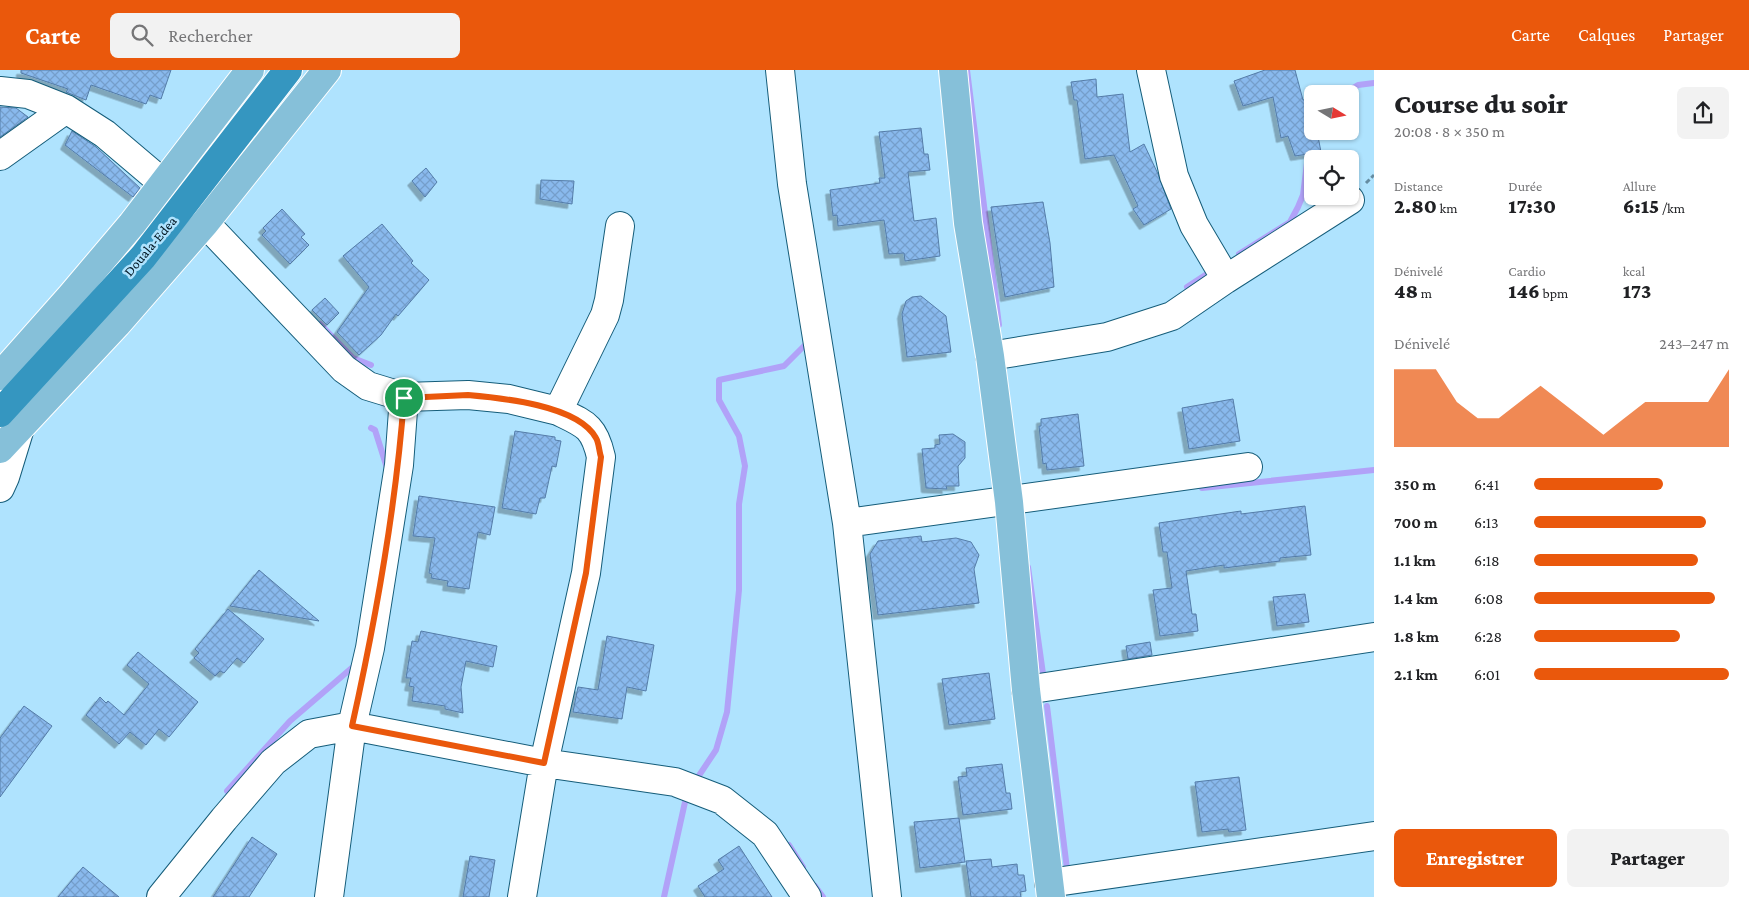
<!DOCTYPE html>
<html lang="fr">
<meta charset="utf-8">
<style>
:root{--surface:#fff;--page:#f2f2f2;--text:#202124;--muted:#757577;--accent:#ea580c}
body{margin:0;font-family:"Crimson Pro",serif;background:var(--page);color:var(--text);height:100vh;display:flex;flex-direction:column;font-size:19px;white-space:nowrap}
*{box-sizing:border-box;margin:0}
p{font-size:16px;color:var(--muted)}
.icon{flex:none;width:28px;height:28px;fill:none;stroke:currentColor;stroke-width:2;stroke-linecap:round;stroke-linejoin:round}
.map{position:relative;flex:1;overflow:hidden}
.sheet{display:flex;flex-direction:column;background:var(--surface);width:375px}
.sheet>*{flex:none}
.needle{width:32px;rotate:100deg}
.controls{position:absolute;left:1304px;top:15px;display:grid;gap:10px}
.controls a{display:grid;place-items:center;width:55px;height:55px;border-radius:8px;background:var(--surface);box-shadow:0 1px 4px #0004;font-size:25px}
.pin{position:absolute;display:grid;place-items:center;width:42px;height:42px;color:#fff;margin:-21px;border:2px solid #fff;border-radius:50%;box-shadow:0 1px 5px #0007}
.round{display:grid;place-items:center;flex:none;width:52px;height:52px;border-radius:8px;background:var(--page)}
.headline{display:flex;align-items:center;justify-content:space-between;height:85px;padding:0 20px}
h1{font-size:28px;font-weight:800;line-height:38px}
.stats{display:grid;grid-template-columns:repeat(3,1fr);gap:8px;height:85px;padding:5px 20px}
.stats div{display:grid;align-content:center}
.stats b{font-size:21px;font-weight:800}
.stats small{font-size:14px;font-weight:400}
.stats p{font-size:14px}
.chart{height:140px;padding:10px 20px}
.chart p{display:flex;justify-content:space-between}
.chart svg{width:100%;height:90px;margin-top:5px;fill:var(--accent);opacity:.7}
.button{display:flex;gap:10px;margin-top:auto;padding:10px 20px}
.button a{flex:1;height:58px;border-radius:8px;background:var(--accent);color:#fff;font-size:20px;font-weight:800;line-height:58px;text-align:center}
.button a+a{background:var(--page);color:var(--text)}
ul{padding:0 20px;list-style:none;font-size:16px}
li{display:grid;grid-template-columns:80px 60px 1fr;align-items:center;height:38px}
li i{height:12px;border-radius:6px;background:var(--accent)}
header{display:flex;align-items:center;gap:30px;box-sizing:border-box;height:70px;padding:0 25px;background:var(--accent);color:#fff}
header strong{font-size:24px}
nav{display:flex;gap:28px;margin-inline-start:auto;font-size:18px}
.search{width:350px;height:45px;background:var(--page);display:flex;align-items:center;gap:12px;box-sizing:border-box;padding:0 18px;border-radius:8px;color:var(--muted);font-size:19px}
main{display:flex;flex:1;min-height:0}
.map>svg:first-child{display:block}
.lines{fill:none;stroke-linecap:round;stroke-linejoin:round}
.stream{stroke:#b1a2f8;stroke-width:6}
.building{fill:url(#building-cross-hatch);stroke:#547ca8;filter:url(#shadow)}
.minor-casing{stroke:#155d7a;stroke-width:30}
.major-casing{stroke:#fff;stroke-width:30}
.highway-casing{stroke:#fff;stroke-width:30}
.path{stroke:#658ca1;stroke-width:3;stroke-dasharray:5 2.5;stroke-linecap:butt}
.minor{stroke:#fff;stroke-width:28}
.major{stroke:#86c0d9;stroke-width:28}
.highway{stroke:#3596c0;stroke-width:28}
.route-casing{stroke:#fff;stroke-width:10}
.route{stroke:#ea580c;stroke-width:6}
.labels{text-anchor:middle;stroke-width:5;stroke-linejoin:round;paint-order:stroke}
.street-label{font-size:14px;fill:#001521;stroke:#afe3fe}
</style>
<header>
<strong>Carte</strong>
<div class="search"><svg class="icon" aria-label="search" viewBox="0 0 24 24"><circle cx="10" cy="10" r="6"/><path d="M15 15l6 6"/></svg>Rechercher</div>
<nav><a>Carte</a><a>Calques</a><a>Partager</a></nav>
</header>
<main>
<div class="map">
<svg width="1374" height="827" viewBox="0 0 1374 827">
<defs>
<pattern id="building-cross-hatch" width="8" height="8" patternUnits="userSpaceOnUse" patternTransform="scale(1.25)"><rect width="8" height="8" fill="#89b9ed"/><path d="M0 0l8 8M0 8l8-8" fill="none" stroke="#749ecb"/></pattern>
<filter id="shadow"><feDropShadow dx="-4.5" dy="4.5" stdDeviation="0" flood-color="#0004"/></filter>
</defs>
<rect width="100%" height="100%" fill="#afe3fe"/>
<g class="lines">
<path class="stream" d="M967,0l32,255
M1343,24l15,-9 16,-2
M1239,184l51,-32 8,-15 5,-12 4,-32 12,-32
M1187,217l26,-17
M320,254l33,34 18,7
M371,358l4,2 12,38
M1202,418l172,-18
M1028,497l16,114
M1047,636l20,163
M694,713l22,-33 11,-38 12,-122v-86l6,-38 -6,-30 -20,-36v-20l65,-14 23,-23v-3
M227,721l63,-70 64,-55 1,-2
M789,775l14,22
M815,816l8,11
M664,827l23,-104"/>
</g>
<path class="building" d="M21,0h150l-10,29 -11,-4 -4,9 -55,-19 -5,15 -20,-8 2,-3 -47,-16z
M1265,0h30l8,30 6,-1 3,14v18h5l4,21 -26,4 -7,-20 -7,2 -8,-41 -30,9 -9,-25z
M1096,9l1,18 26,-3 7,58 14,-8 14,30 13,35 -27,16 -11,-16 5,-3 -24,-51 -29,4 -8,-59h-3l-3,-18z
M0,37l16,1 12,9 -28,20z
M921,58l3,26h4l2,16 -22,2 6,49 22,-3 4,38 -35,5 -1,-8 -15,1 -5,-34 -46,6 -1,-11 -4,1 -3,-26 50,-7 -1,-5h6l-6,-46z
M72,61l24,16 44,41 -7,9 -68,-52z
M426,98l11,14 -12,15 -13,-16z
M541,110l33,1 -2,23 -32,-5z
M1043,132l7,41 4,44 -49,10 -14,-90z
M282,139l23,25 -4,3 8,8 -19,19 -28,-29 4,-4 -3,-3z
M382,154l31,37 -2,2 18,17 -31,36 -2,-2 -15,21 -22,20 -22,-23 32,-45 -26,-31z
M921,226l25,20 5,36 -44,5 -5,-43 4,-13 6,-4z
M325,228l14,15 -12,12 -15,-15z
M1233,329l7,42 -51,8 -7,-41z
M1078,344l6,52 -37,4 -1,-7 -3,1 -4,-38h2v-7z
M515,361l40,6v3l6,1 -5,26 -4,-1 -7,32h-5l-4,16 -34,-6z
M953,364l12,8v16l-7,8 1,20h-13l1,3 -21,-1 -4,-39 13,-1v-3l5,-1 -1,-9z
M419,426l76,11 -5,28 -12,-3 -9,57 -22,-3 1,-5 -17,-3 1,-4 -3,-1 6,-35 -22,-2z
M1305,436l6,49 -31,3v3l-56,7v-3l-38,6 6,43h4l2,17 -38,5 -7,-46 19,-2 -5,-36h-4l-4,-29 82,-12v3z
M921,466l1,6 34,-4 15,4 8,13 -5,14 5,34 -101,12 -8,-61 8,-13z
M259,500l60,51 -89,-15z
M1305,524l4,28 -32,4 -4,-29z
M228,539l36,30 -20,24 -7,-5 -13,15 -4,-2 -5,5 -21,-18 5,-5 -4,-4z
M421,561l76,15 -4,21 -27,-6 -5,26 2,26 -18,-4v-3l-33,-5 2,-14 -5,-1 2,-8h-5l6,-37 6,1z
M607,566l47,9 -8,46 -19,-4 -5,32 -49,-7 5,-25 20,3z
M1150,572l2,13 -24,4 -2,-13z
M138,582l60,50 -29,35 -10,-8 -13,16 -16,-13 -11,12 -33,-29 14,-18 6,6 2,-2 16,14 25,-31 -22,-19z
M989,603l6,46 -46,6 -7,-46z
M24,636l28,20 -52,71v-59z
M1002,694l4,29h4l2,16 -49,6 -5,-38 9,-1 -1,-8z
M1239,707l7,53 -17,2 -1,-3 -26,3 -7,-50z
M959,748l6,44 -45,6 -6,-46z
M252,767l25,17 -28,43h-36z
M739,776l33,51h-67l-7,-11 26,-17 -6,-9z
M470,786l25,4 -6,37h-26z
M991,789l1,8 25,-3 1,11h6l2,16 -6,1 1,5h-50l-5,-36z
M83,797l36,30h-61z"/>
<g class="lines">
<defs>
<path id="minor" d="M780,0l12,114 55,339 40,374
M1151,0l23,106 20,49 32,54
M0,21l28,3 38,15 39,25 59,50
M0,86l66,-47
M205,153l139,146 24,17 36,11 64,-2 41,4 49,12
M990,286l117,-19 65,-21 54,-37 124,-79
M0,418l5,-11 15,-49
M847,453l401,-56
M1026,620l348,-53
M1049,813l325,-47
M161,827l63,-78 49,-57 36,-28 43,-8 192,37 131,19 47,18 43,34 42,63
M329,827l23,-171 18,-78 29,-183 5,-68
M522,827l22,-134 42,-190 15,-116c-7,-31 -16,-33 -43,-46l47,-96 4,-15 11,-74"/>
<path id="major" d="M953,0l15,153 22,133 19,146 17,188 25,207
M0,306l71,-80 61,-72 118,-154
M0,379l117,-125 88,-101 122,-153"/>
<path id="highway" d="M0,343l143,-156 145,-187"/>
</defs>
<use href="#minor" class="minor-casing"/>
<use href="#major" class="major-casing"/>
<use href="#highway" class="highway-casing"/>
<path class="path" d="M1366,113l8,-8"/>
<use href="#minor" class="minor"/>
<use href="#major" class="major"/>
<use href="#highway" class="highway"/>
</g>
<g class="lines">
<defs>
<path id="route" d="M468,325c33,3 110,10 128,43 3,5 3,13 5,19l-15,116 -42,190 -192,-37c24,-108 44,-218 52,-328z"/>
</defs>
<use href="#route" class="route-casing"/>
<use href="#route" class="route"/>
</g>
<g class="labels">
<g class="street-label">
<text transform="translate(150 176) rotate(-50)" y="5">Douala-Edea</text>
</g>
</g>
</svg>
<div class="controls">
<a><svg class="needle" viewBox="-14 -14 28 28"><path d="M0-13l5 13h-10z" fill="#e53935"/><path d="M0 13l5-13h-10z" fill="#757577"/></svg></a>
<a><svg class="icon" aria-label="locate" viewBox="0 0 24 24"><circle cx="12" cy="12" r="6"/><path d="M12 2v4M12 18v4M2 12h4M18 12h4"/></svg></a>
</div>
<div class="pin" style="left:404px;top:328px;background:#1e9e55"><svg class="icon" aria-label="arrive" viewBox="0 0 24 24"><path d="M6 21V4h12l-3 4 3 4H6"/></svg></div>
</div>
<section class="sheet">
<div class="headline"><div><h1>Course du soir</h1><p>20:08 · 8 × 350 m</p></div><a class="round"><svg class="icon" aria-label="share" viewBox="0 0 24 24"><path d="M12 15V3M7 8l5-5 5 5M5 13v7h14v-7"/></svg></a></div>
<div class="stats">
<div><p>Distance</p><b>2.80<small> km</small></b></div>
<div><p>Durée</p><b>17:30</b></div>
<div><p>Allure</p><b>6:15<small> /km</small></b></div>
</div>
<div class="stats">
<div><p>Dénivelé</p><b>48<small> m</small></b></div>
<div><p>Cardio</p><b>146<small> bpm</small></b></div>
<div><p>kcal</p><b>173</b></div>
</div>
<div class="chart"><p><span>Dénivelé</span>243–247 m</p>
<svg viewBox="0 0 160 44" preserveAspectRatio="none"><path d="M0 44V6L10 6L20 6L30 22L40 30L50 30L60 22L70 14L80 22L90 30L100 38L110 30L120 22L130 22L140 22L150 22L160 6V44z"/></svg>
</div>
<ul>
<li><b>350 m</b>6:41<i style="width:66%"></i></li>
<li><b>700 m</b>6:13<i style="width:88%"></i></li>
<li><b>1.1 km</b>6:18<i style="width:84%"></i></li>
<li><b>1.4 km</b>6:08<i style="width:93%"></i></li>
<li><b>1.8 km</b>6:28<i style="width:75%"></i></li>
<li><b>2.1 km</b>6:01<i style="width:100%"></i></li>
</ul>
<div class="button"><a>Enregistrer</a><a>Partager</a></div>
</section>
</main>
